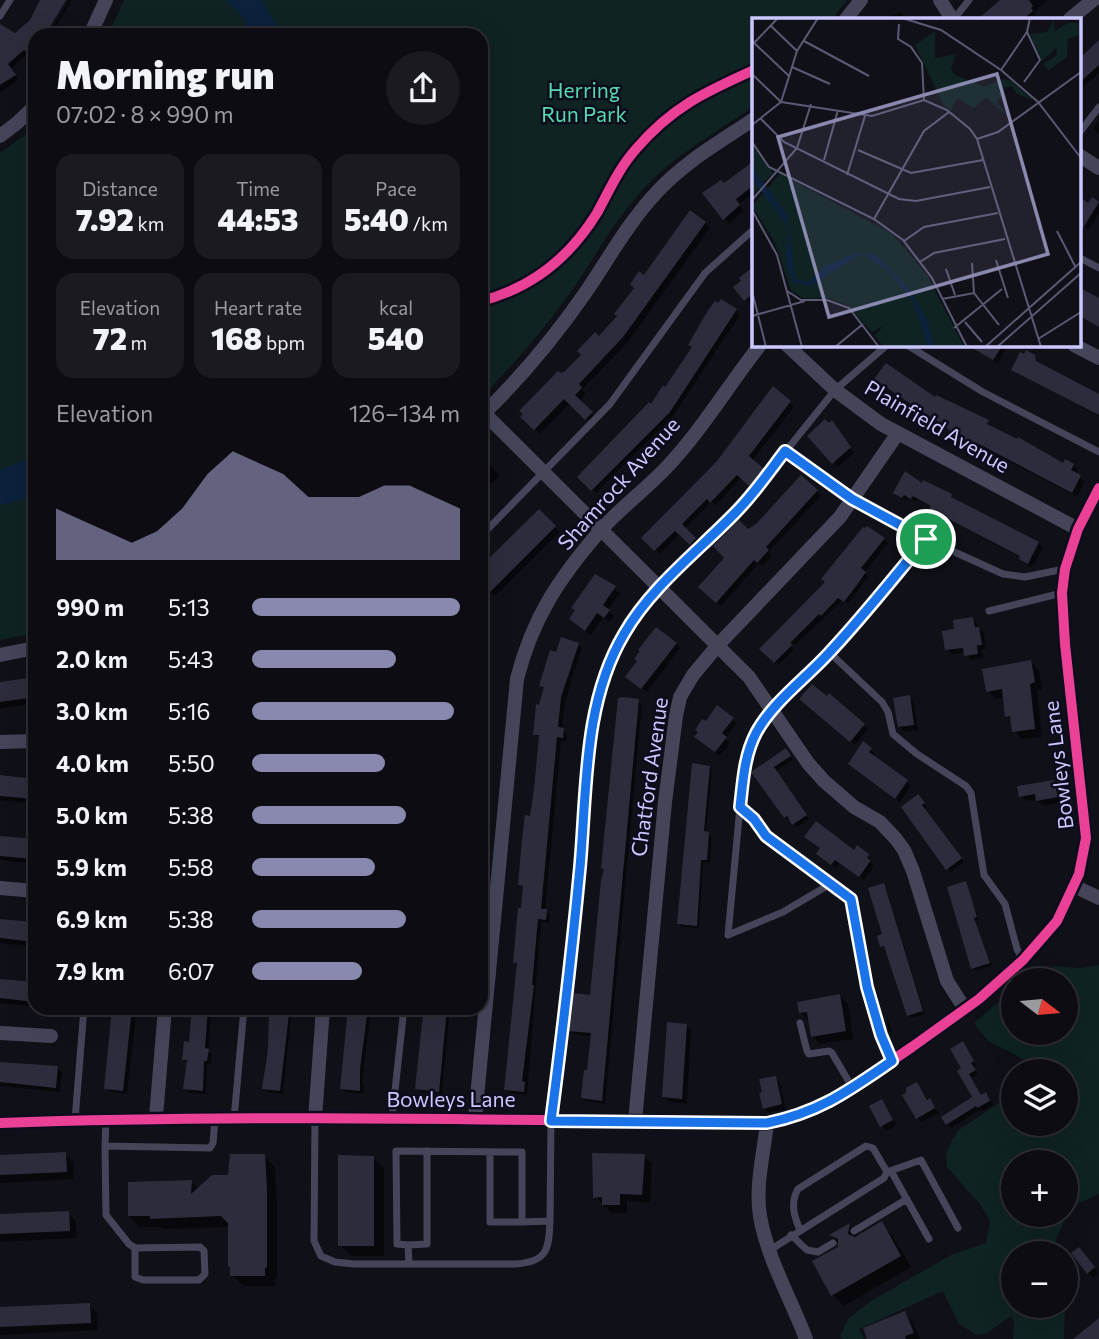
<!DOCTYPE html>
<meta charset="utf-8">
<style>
:root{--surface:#0c0c12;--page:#1a1a20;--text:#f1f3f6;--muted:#9a9b9f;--line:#2c2c32;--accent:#8988ae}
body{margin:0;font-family:Commissioner,sans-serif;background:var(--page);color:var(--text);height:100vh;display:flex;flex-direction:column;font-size:26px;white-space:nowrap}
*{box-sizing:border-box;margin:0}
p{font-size:23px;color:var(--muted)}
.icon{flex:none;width:38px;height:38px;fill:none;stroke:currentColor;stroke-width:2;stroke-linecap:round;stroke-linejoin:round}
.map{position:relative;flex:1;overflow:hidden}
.details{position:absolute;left:28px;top:28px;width:460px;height:987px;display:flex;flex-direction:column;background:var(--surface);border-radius:21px;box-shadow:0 7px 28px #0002,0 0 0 2px var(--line)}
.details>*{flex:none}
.needle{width:46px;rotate:106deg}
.fabs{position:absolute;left:1001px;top:968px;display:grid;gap:14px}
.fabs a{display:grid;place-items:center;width:77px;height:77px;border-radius:50%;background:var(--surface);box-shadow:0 7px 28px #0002,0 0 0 2px var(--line);font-size:35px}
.pin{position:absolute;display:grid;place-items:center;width:60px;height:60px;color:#fff;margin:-30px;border:4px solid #fff;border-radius:50%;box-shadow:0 2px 7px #0007}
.round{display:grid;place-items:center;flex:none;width:74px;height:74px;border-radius:37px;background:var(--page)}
.head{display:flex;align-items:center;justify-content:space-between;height:119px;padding:0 28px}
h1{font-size:38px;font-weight:800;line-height:52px}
.stats{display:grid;grid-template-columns:repeat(3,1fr);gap:10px;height:119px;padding:7px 28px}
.stats div{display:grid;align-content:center;border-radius:18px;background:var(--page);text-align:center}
.stats b{font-size:30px;font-weight:800}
.stats small{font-size:19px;font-weight:400}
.stats p{font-size:19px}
.chart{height:196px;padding:14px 28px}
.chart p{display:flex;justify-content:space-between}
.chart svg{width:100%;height:126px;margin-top:7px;fill:var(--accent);opacity:.7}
ul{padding:0 28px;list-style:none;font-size:23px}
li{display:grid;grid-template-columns:112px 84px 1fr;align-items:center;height:52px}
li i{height:18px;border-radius:9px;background:var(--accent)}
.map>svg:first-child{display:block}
.green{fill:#0f2322;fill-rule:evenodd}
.water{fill:#0c213c}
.shadow{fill:#0007}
.building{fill:#2d2c3c}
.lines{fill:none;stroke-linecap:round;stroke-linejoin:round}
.service{stroke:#444559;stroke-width:7}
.minor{stroke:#444559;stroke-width:14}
.cycleway-casing{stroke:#0d0c1c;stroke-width:15}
.cycleway{stroke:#ea4096;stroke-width:10}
.route-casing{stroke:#fff;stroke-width:14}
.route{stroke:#1a73e8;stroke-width:9}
.labels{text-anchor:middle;stroke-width:5;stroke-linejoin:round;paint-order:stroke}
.park-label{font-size:21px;fill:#56dbb1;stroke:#0d0c1c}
.street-label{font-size:21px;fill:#cac8fe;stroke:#0d0c1c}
.inset-road{fill:none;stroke:#5a5a74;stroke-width:2}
.view{fill:#8988ae;fill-opacity:0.15;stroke:#8988ae;stroke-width:3.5}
.inset-edge{fill:none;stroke:#cac8fe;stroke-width:3.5}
</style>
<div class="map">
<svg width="1099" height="1339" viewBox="0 0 1099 1339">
<rect width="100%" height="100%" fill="#101018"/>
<path class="green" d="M124,0h723l-15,19h-78v87c-40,28 -82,50 -115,88 -25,28 -43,61 -64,92 -28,40 -60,77 -94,112v-363h-373z
M35,127v506l-35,7v-487z
M1099,965v229l-30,14 -18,45h-38v53h52l-1,33h-51l1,-17 -3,-6 -24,17 -11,2 -17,-11 -16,-33 -84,38 5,10h-21l-3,-3 8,-17 23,-18 80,-46 35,-12 4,-22 -11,-18 -32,-36 -1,-13 6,-14 7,-10 43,-29 8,-23 3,-1v47h53v-53h-35l2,-7 -45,-23 -14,-18 39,-33v42h53v-52h-35l24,-14 25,2zM1013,1162h53v52h-53z"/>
<path class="water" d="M226,0h38l-1,3 20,32h-33l-7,-18z
M35,455v41l-35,9v-35z"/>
<path class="shadow" d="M45,0h20l-21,35h-9v14l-3,6 -4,-2 -17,16 7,11 -18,13v-67l15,9 16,-14z
M69,0h3l-21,35h-3z
M1002,0h46l-12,10 1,1 -3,3 2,2 -3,3 -5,-2 -3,2h-39l-2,-3z
M899,12l10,7h-20l4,-5 2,1z
M1099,42v31l-19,17v-30z
M1099,121v13l-6,-5z
M754,163v30l-15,11 5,7 -15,13 -24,-31 20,-8z
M1080,199l9,6 4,-6 6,5v10l-11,16 -8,-6z
M705,223l5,5 -82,114 -46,48 4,4 -7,7 17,17 -5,5 -21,-20 -30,31 -17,-17 96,-101 25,-39z
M754,268v33l-4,3 -14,-16 7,-6 -2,-3z
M736,311l4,4 -67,101 -77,77 -17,-16 72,-70 15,-18 28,-41z
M971,345h32l3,3 -8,15z
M1034,356l5,9 60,31v20l-86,-47z
M876,379l59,20 53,23 4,6 72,37h9l5,5 -2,4 9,8 -8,15 -95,-50 -1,3z
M773,388l21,19 -42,54 14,13 -12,14 -12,-11 -27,29 -4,-4 -27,27 15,15 -4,4 -15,-14 -20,20 -17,-16 75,-76z
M836,427l18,26 -16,14 -28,-31z
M484,457l16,19 -19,15v-32z
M805,480l16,15 -52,57 3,4 -9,10 -4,-3 -38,43 -21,-19 48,-56 9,-6z
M923,485l28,11 4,5 83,42 5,5 -11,19 -7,-4 -3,-5 -86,-45 -5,-4 1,-2 -15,-8 -1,3 -8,-4 -1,3 -12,-8z
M539,512l21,20 -65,64 -14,-13z
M884,539l4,4 -24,30 4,4 -20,27 -5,-4 -48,45 -10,-9 -3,2 12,12 -16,15 -16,-16 65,-67z
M595,576l25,17 -12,17 6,6 -4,6 -7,-5 -12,18 -15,-11z
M481,605l6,4 -6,65z
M973,619l11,14 2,16 -5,1 2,8 -12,2 -5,-7 -14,1 -5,-5 9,-19z
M578,644l4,4 -17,54 -3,27 5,5 -1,7h-5l-16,170 5,4 -1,8 -8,-1 -14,173 -17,-2 -4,-4 12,-123 -3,-4 10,-73 -5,-4 16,-96 3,-51 -4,-4 10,-45 -4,-4 16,-31z
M676,644l4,4 -33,44 -15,-11 7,-20z
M1031,662l8,8 3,20 -5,1 5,46 -20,2 -8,-8 -1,-9 -6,-6 -2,-19 -9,2 -8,-8z
M35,677v26l-35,6v-26z
M829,696l39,33 -13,16 -50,-42 22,-5z
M909,697l5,5 4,28 -13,2 -6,-5z
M638,701l4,3 -37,400 -19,-3 -4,-3 7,-26 3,-36 -19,-2 -4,-4 23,-33z
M732,719l5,4 -12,15 5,5 -10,13 -19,-15 5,-17z
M871,749l4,5 -2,3 38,29 -11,16 -45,-33z
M789,754l4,6 -17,11 33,48 -12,8 -12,-10 -32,-44z
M709,767l3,3 -6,63 6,4 -2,26 -7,-1 -4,66 -17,-1 -3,-3z
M0,776l35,4v24l-35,-4z
M1054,782l5,5 3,15 -19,4 -6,-7 -11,2 -5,-5z
M921,800l6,7 -3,2 40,53 -13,10 -47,-65z
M0,836l35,4v24l-35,-4z
M854,853l14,3 4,4 -1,3 3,3 -10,14 -24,-17 -4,5 -14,-10z
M965,883l14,37 -4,1 17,45 -17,5 -2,-3z
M883,885l3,3 39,126 -14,4 -3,-3 -22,-66 -4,-3 2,-10z
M0,919l35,3v25l-35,-4z
M0,979l35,3v25l-35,-4z
M840,996l8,8 5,35 -33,5 -8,-8 -4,-16 -8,-8z
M107,1008h30l-10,86 -17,-2 -4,-4 7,-72 -7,-4z
M194,1008h21l-4,11 -3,31 4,4 -1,10h-4l-1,30 -17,-1 -4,-4 3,-25 -4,-5 6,-15z
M271,1008h21l-9,86 -15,-2 -4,-3 6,-40z
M350,1008h21l-9,75 2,3 -1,8 -17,-2 -4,-3z
M425,1008h25l-8,86 -21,-2 -4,-4z
M887,1020l2,2 3,11 -4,-2z
M686,1025l5,5 -4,74 -18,-2 -5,-5z
M966,1047l10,19 -2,1 4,7 -6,4 10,19 4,-2 7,10 -10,6 -2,-2 -30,19 -4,-4 27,-26 -11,-29z
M0,1062l57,6 5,5 -2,19 -60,-6z
M775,1078l5,5 6,26 -17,4 -5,-5z
M917,1085l22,28 -17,9 -5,-5z
M882,1102l15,23 -10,6 -5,-5z
M65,1154l8,8 1,17 -74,4v-27z
M264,1156l11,11 2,35v76h-2v8h-32l-11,-11 -2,-48 -67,2 -2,-2h-21l-11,-11 63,-34 7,7 31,-12z
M644,1156l8,8 -2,39 -23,-2v12h-15l-17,-16z
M373,1157l11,11v88h-33l-11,-11z
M68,1213l8,8 1,17 -77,4v-26z
M881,1224l11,11 19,32 -67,39 -11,-11 7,-51 -9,-8 18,-11 11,11z
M1084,1255l14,18 -5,5 -5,-5z
M89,1305l8,8 1,17 -98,5v-26z
M904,1313l8,8 8,18h-51z"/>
<path class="building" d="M40,0h26l-21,35h-10v22l-11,-7 -16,14 8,11 -16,10v-61l15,9 15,-13z
M1000,0h29l4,6 -2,2 2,3 -10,8h-45z
M1099,40v25l-19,17v-24z
M754,161v24l-18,14 4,6 -17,15 -21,-27 19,-13 3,3z
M1080,197l8,6 4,-6 7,5 -19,31z
M690,210l16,12 -83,115 -44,47 3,4 -7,7 18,17 -8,8 -21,-21 -30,31 -14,-13 3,-3 -4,-3 39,-40 3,2 4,-2 16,-16 -4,-4 18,-19 4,4 18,-20 -3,-2 20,-26 -4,-4 9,-13 5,4z
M754,266v27l-10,8 -11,-14 8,-6 -2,-3z
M1080,288l19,10v29l-19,-11z
M721,299l16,10 -67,103 -79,79 -14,-14 72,-75 2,2 12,-19 2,2 27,-40 -4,-2 19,-33 8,-11 3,2z
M967,345h36l-10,15z
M1026,350l9,5 1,6 63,33v21l-88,-45 9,-18 4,2z
M886,363l49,34 1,-2 53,25 -2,4 30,15 1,-2 45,26 2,-4 9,5 -3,6 10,5 -9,18 -95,-50 -2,4 -101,-68z
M773,386l18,15 -42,55 15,13 -15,17 -12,-11 -27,28 -3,-4 -25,25 14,14 -6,7 -15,-14 -21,20 -13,-13 76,-77z
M825,419l4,4 3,-3 19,27 -19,17 -25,-28z
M905,471l17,12 1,-3 29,14 -1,3 4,2 84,43 -11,22 -9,-5 1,-3 -91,-47 2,-3 -18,-10 -2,3 -7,-4 -2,3 -9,-5z
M801,475l17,15 -52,57 3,3 -12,13 -3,-3 -38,43 -18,-16 26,-29 -11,-12 26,-26 9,9 8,-5z
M539,509l17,17 -67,67 -8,-8v-19z
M867,526l18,12 -24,30 5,4 -7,10 -15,20 -6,-4 -17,18 -2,-2 -29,29 2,2 -18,18 -15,-14 66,-67 -4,-3 42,-52 2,1z
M595,574l21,12 -13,19 7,5 -6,8 -7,-5 -12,18 -16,-12 6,-9 -4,-2z
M973,617l2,10h4l3,18h-5l1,9 -14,2 -1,-8 -18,2 -3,-19 12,-2 -1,-9z
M656,627l21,16 -36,46 -16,-12 12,-16 -3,-2 6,-8 -2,-1z
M561,637l18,6 -18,54 -3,30 6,1 -1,10 -6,-1 -16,172h6l-1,11 -8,-1 -6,66h2l-12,96 3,1 -1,10 -20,-2 13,-127h-4l5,-55h3l2,-22 -5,-1 4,-46 3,-24 5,1 4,-27 5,-54h-6l3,-31 3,1 5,-18 -5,-1 11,-36 6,2z
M1031,660l4,22 -5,2 5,45 -23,3 -2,-16 -5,1 -3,-28 -16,3 -4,-23z
M35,677v20l-35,5v-20z
M812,684l15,12 2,-3 36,31 -15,18 -51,-43z
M910,695l4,30 -16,2 -5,-29z
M623,697l16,2 -37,402 -21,-3 3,-28h3l4,-37 -23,-2 4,-38 18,2 11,-115 3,-11 -3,-1 17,-170z
M717,705l17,13 -12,15 5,4 -12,15 -21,-15 4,-5 -3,-2 7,-11 4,2z
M863,741l9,7 -3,4 39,28 -13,19 -47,-35z
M786,748l5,8 -17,11 33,48 -15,10 -5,-9 -3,2 -33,-46z
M692,763l18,3 -6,65 5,1 -2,28h-6l-4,66 -20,-2z
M0,775l35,4v20l-35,-3z
M1054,780l4,17 -22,4 -1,-7 -16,3 -2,-11z
M918,794l7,9 -3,2 40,53 -16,12 -45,-63z
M816,821l38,29 3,-5 12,9 -2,4 4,2 -12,17 -24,-17 -4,5 -15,-11 4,-6 -16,-11z
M0,836l35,3v20l-35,-3z
M966,881l11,36 -3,1 16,45 -19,6 -24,-82z
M884,883l39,128 -16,5 -23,-70 -4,1 -3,-11 5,-2 -14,-46z
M0,919l35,3v20l-35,-4z
M0,979l35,3v20l-35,-4z
M840,994l6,37 -35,6 -4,-25 -8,1 -2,-11z
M112,1008h20l-9,83 -19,-2z
M192,1008h16l-3,40 4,1 -2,12h-3l-1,30 -20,-2 4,-29h-5l2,-19 5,1z
M348,1008h20l-8,61v22l-20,-2z
M427,1008h20l-8,84 -24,-3 8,-75h4z
M269,1013l20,1 -9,77 -18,-2 6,-40z
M667,1022l20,2 -5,75 -20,-2z
M963,1041l11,20 -3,2 5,7 -7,4 12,21 5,-3 4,9 -13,7 -1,-2 -30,19 -5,-8 31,-20 -15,-26 4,-3 -11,-19z
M0,1062l58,4 -2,22 -56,-6z
M776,1076l6,28 -19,5 -4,-16 3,-1 -3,-13z
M917,1082l10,18 3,-2 5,10 -19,11 -14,-24 4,-2v-5z
M882,1099l11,21 -13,7 -11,-21z
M66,1152l1,20 -67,3v-20z
M592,1153l53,1 -3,41 -22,-1v11h-18v-8l-9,1z
M230,1154h35l2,36v77l-2,1v8h-35v-9h-2v-44l-7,-7 -71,3v-3h-22v-34l64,-2 -1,14 21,-19h16z
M338,1155l36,1v90h-36z
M69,1211l1,20 -70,3v-20z
M882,1221l19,35 -70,40 -19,-35 26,-14v-8l-9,-4 21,-12 -2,11 7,3z
M1079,1247l16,20 -8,7 -16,-21z
M90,1303l1,20 -91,4v-20z
M905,1311l9,22 -9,3 1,3h-39l-4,-11z
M1099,1318v21h-26z"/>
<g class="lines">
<path class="service" d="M0,16l10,-16
M954,19l15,-19
M1080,132l19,-25
M1080,258l19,10
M907,345l76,47 116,60
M785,451l67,48 74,40 77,35 22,3 39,-8
M481,536l129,-132 95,-131 49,-44
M989,611l73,-18
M830,653l52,49 6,10 5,22 24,20 49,32 5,7 13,82 21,29 12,45 6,11
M740,807l-12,128 55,-23 49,-29
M800,1023l7,28 2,3 20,-3 3,2 20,34
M891,1060l-10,-25 -14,-48 -16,-88 -85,-63 -12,-17 -14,-12c3,-25 4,-51 16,-74 16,-30 49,-53 73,-79 34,-36 65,-77 97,-115
M392,1118l12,-110
M106,1119l-1,27 105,2 3,-5 2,-24
M234,1119l10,-111
M315,1119l-1,122 7,15 14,6 19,2h161c32,-2 34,-14 35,-43l1,-101 29,-252 11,-129 4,-23 13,-47 11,-28 27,-38 91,-91 98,-122 52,-45
M75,1120l9,-112
M105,1146l1,69 23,29 6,4 65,-1 4,4 1,23 -6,6h-56l-8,-3v-29
M490,1152v70h32
M891,1171l38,68
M887,1172l34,-12 37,68
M854,1231l53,-32
M791,1235l16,15 11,2 15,-9
M408,1245l-11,-1 -1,-93 126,1v70l28,-1
M770,1250l114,-72 3,-6 -14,-24 -7,-2 -68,43c-8,14 -4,27 2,41
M409,1264l-1,-19 19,-1v-93"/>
<path class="minor" d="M940,0l12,19
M846,19l15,-19
M1070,19l23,-19
M90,35l16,-35
M0,136l17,-13 18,-17
M1080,156l19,12
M787,345l48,45 46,34 197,105
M1074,345l25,13
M484,413l265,264 59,86 16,18 30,26 26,15 16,17 8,11 9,21 34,110 18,28
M481,416c40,-38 76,-82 107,-127 22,-33 41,-67 68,-96 28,-31 64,-51 98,-74
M0,655l35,-7
M0,742l35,-1
M1074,886l25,12
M0,888l35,3
M0,1033l51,3
M156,1117l9,-109
M475,1118l42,-439c15,-60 42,-101 83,-148 19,-22 45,-41 66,-63 35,-37 62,-82 94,-123
M315,1119l8,-111
M635,1121l30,-319 11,-86 4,-19 13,-22 25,-30 122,-128 58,-84
M0,1123c256,-9 511,-3 767,0l23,-5 47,-20 75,-51 67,-48 44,-39 34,-39 22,-47 7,-36 -21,-194 -3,-51 3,-24 13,-40 21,-41
M767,1123c-3,29 -12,63 -7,93 7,42 31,83 46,123"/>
<defs>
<path id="cycleway" d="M481,301c51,-13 89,-44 116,-88 12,-22 22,-45 39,-64 36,-42 69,-57 118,-79
M0,1123c256,-9 511,-3 767,0l23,-5 47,-20 75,-51 67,-48 44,-39 34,-39 22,-47 7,-36 -21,-194 -3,-51 3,-24 13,-40 21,-41"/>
</defs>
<use href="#cycleway" class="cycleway-casing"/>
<use href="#cycleway" class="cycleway"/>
</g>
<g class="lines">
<defs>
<path id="route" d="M785,451l67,48 74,40c-32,38 -63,78 -98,115 -23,25 -56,49 -72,79 -12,23 -13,49 -16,74l14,12 12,17 85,63 16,88 14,48 11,26c-44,30 -72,51 -125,62l-216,-2c11,-85 21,-169 29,-254 7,-77 3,-164 44,-233 27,-47 73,-82 111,-121 19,-19 34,-41 50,-62z"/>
</defs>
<use href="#route" class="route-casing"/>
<use href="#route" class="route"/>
</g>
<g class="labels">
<g class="park-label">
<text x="584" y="98">Herring<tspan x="584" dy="24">Run Park</tspan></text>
</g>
<g class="street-label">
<text transform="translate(937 427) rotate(30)" y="7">Plainfield Avenue</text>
<text transform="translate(619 484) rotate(-48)" y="7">Shamrock Avenue</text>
<text transform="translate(1059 765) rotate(-97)" y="7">Bowleys Lane</text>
<text transform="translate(650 777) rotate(-82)" y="7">Chatford Avenue</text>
<text x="451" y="1107">Bowleys Lane</text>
</g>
</g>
<g transform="translate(752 18)">
<rect width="329" height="329" fill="#101018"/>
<path d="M302,2l1,11 13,-8h13v11l-13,5 -1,18 -18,13 -6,-6 14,-9 -1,-7 -14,13 -12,-27 17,-2zM183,13v27l21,-4 -5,14 3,6 30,13 20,-8 7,2 22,19 -16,-6 -5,-8 -14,3 4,6 -5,7 9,12 5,-3 -3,6 -22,-20 -12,11 -17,-10 -6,12 -7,-4 -29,-61zM0,128l21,27 -21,23zM28,156l111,59 36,42 37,72h-80l-9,-11 8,-10 -11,6 -25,-27 -18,-7h-26l-12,-7 -16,-49 -23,-36z" fill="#0f2322"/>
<path d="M0,150l35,46 8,65 14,3 18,-17 28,-12 21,2 32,32 19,33 7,27h-6l-15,-46 -24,-29 -23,-16 -7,-1 -48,31 -18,-3 -7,-23 2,-34 -32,-42z" fill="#0c213c"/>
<path class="inset-road" d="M150,0l39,12 60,40 37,32 43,56M147,6l-1,15 13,8 11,16 2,37M19,8l26,25M0,23l37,35M52,23l65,35M2,25l24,-25M40,49l38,17M249,52l26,-38M0,56l29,28M272,64l16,-22 -13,-28 3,-14M29,84l91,14 52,-16 23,10 23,19 7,10 64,208M8,100l24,24 115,57 17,2 74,-14M0,107l29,-23 16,-51 21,-33M225,121l21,-7 83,-60M0,124l17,25 105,52 29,21 29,38 35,69M106,132l53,23 72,-13M72,142l14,-50M95,157l18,-59M0,182l45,-52 14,-44M0,192l25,45 25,92M122,201l50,-88 25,-19M305,213l19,37M152,223l20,-14 74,-14M244,242l12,38M168,244l14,-9 71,-14M220,245l2,30M194,251l9,26M0,273l14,56M35,273l14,9h26l22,8 30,39M190,281l32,-6 25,32M0,298l53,-15M213,304l17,20M202,310l48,-39M286,321l43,-27M83,329l28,-23M233,329l96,-85M245,329l84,-74"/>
<path class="view" d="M245,56l51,180 -219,63 -51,-180z"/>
<rect width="329" height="329" class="inset-edge"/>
</g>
</svg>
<div class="fabs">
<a><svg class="needle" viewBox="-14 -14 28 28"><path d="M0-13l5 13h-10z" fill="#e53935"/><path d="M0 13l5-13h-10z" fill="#9a9b9f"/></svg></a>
<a><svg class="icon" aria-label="layers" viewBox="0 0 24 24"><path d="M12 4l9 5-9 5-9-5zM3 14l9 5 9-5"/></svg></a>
<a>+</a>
<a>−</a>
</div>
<div class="pin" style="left:926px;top:539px;background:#1e9e55"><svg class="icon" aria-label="arrive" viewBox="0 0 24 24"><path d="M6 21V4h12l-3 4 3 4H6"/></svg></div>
<section class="details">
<div class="head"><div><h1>Morning run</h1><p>07:02 · 8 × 990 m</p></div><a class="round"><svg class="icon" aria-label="share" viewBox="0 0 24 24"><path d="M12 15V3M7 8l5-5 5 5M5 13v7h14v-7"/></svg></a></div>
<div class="stats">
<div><p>Distance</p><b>7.92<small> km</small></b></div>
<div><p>Time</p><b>44:53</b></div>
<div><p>Pace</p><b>5:40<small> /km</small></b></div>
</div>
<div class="stats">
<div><p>Elevation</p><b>72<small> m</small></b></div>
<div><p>Heart rate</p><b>168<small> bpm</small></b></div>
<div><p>kcal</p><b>540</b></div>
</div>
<div class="chart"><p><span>Elevation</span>126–134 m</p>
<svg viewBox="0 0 160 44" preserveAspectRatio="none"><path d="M0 44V26L10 30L20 34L30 38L40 34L50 26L60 14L70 6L80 10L90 14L100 22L110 22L120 22L130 18L140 18L150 22L160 26V44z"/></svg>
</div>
<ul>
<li><b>990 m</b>5:13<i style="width:100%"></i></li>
<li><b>2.0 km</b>5:43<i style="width:69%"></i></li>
<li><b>3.0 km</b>5:16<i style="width:97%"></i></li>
<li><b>4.0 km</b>5:50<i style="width:64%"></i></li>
<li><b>5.0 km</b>5:38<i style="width:74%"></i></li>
<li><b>5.9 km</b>5:58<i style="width:59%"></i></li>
<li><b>6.9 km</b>5:38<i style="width:74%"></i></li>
<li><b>7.9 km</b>6:07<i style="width:53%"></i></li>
</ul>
</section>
</div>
